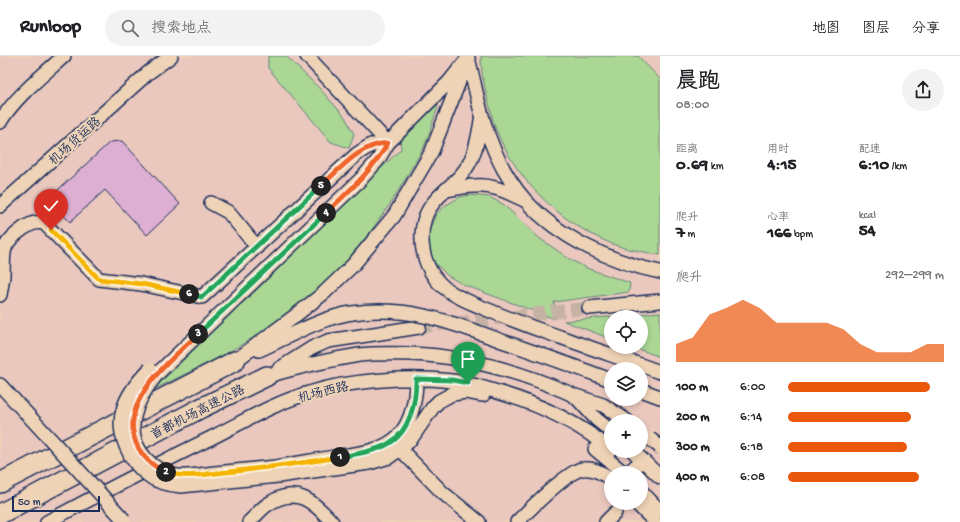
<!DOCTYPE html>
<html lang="zh">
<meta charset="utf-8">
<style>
:root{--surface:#fff;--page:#f2f2f2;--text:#202124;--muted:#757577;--line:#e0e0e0;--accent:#ea580c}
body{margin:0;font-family:"Gochi Hand","LXGW WenKai TC",sans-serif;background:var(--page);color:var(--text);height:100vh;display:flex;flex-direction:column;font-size:15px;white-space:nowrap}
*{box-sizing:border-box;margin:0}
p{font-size:13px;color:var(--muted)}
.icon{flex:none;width:22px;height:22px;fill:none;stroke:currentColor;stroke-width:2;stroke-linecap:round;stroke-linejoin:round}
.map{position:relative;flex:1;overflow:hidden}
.panel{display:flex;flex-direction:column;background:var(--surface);width:300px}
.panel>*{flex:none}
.tools{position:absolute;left:604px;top:254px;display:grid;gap:8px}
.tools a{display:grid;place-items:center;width:44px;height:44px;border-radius:50%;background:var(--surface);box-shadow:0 2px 6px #0003;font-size:20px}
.scale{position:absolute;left:12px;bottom:10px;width:88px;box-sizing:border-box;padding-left:4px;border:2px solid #1b2f5e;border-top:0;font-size:11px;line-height:14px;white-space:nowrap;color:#1b2f5e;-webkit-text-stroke:3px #efd3b6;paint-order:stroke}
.pin{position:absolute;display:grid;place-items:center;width:34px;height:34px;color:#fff;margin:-41px -17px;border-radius:50% 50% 50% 0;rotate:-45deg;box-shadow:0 0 4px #0007}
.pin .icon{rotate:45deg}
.km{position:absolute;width:20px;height:20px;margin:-10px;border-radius:50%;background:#222;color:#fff;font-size:11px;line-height:20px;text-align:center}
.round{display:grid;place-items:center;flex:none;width:42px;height:42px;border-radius:21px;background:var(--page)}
.head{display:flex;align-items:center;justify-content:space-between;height:68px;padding:0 16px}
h1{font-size:22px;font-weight:800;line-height:30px}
.metrics{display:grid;grid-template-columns:repeat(3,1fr);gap:6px;height:68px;padding:4px 16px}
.metrics div{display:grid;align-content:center}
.metrics b{font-size:17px;font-weight:800}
.metrics small{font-size:11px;font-weight:400}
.metrics p{font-size:11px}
.chart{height:112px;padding:8px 16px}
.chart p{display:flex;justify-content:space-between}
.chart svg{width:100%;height:72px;margin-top:4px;fill:var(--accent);opacity:.7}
ul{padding:0 16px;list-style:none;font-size:13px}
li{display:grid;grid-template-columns:64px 48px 1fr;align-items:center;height:30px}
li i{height:10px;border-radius:5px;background:var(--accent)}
header{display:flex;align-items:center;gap:24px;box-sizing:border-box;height:56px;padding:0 20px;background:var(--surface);border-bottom:1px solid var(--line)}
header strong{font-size:19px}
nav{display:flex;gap:22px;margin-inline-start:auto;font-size:14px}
.search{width:280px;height:36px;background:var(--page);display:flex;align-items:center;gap:10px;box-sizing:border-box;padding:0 14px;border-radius:22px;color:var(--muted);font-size:15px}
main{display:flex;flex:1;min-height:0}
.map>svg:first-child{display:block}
.built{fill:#eac8be;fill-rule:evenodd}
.green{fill:#abd795;stroke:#63837a}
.building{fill:#ddafd2;stroke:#1b2f5e}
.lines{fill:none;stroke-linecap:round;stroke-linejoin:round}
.minor-tunnel{stroke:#c5b2a4;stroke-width:13;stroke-dasharray:13 6;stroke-linecap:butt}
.minor-casing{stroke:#1b2f5e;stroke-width:16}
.highway-casing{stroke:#1b2f5e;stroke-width:22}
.minor{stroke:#efd3b6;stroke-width:13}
.highway{stroke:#efd3b6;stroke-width:19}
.minor-bridge-casing{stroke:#1b2f5e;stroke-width:16;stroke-linecap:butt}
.minor-bridge{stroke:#efd3b6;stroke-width:13}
.split-1-casing{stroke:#fff;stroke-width:8}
.split-2-casing{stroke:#fff;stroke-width:8}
.split-3-casing{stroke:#fff;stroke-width:8}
.split-4-casing{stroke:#fff;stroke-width:8}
.split-5-casing{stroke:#fff;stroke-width:8}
.split-6-casing{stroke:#fff;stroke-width:8}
.split-7-casing{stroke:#fff;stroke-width:8}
.split-1{stroke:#22a559;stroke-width:5}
.split-2{stroke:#f5b400;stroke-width:5}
.split-3{stroke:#f0652b;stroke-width:5}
.split-4{stroke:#22a559;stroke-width:5}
.split-5{stroke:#f0652b;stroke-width:5}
.split-6{stroke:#22a559;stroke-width:5}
.split-7{stroke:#f5b400;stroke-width:5}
.labels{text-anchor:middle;stroke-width:4;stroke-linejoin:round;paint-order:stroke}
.street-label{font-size:13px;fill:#1b2f5e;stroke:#efd3b6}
</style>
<header>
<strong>Runloop</strong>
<div class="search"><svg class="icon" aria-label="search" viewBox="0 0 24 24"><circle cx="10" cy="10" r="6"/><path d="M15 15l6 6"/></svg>搜索地点</div>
<nav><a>地图</a><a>图层</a><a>分享</a></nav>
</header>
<main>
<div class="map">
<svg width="660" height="466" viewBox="0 0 660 466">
<rect width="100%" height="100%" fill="#efd3b6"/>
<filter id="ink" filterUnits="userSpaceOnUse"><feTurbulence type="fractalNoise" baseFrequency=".025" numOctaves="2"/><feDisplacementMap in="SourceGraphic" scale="8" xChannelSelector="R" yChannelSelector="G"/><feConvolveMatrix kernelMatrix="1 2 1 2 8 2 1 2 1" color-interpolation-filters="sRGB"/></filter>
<g filter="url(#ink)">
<path class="built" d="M0,0h660v466h-660zM611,261h30v30h-30zM611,313h30v30h-30zM611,365h30v30h-30zM611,417h30v30h-30z"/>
<path class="green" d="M268,0h18l35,34 24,27 9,17 -5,14 -18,-6 -63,-74z
M481,0h157l22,23v176c-15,-3 -37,-6 -50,-12 -51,-21 -95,-64 -115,-116 -3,-8 -4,-18 -7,-26 -4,-17 -7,-28 -7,-45z
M439,47c-4,12 -8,25 -12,37 -4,10 -11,20 -16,29 -35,63 -84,122 -145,161 -36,23 -75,41 -113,60l107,-106 141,-135 -1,-10z
M470,139l19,2 14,7 36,34 32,22 18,9 41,14 -1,9 -75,10 1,17 -91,-34 -16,-9 -15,-15 -6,-21 3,-11 6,-15 10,-9 14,-8z
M660,256v45l-27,-10h8v-30h-30v22l-47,-18z"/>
<path class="building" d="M122,85l58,63 -33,31 -42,-45 -35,32 -22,-23 62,-57z"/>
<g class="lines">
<path class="minor-tunnel" d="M419,271l170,-19
M638,408l22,-21"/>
<defs>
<path id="minor" d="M307,0l81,87
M468,2c7,26 11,54 21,79 8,22 21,46 36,63 34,38 86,62 135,72
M482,59c-3,18 -6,40 -17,55 -13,18 -35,28 -41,51 -5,19 -1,41 11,57 11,15 30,22 46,29 26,11 52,21 79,30 33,12 67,23 100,35
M0,66c16,-26 42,-46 64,-66
M447,134c9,-2 19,-4 28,-4 17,-2 34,7 49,14
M211,147l17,9 29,35
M0,150l148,-133 23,-17
M0,239c1,-6 2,-12 3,-19 1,-26 -3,-31 21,-48 7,-4 12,-7 20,-5l55,56 42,5 61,13 155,-143 14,-9 17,-2
M589,252l71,-7
M259,294c30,-13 60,-32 93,-37
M235,305l56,-42 33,-26 29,-28 41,-49 38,-65 32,-82
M279,313l33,-21 16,-7 91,-14
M157,318l204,-195 17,-19 10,-17 61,-61 19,-24
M267,320c31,-9 61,-16 92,-21 17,-2 34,-1 52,-1 55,2 107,17 158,39l7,4 20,22 15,12
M0,329l52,56
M641,334l19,7
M576,340l27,9 24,16
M400,393l43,44 36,29
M595,393l29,24
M633,395l27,26
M276,411c21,-4 43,-7 64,-11 15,-2 34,-4 48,-12 22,-12 28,-41 28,-65
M631,414l7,-6
M278,420l91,-13 20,-6 15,-11 7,-7 22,-32 6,-6 13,-7 14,-2 17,3
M641,435l19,20
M636,447l19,19
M47,466c54,-29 109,-57 164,-84 32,-16 63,-35 98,-45 40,-13 101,-17 143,-12 14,1 28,6 42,10 42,12 83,30 117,59
M249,466c7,-6 13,-15 21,-19 27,-17 44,-1 62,19
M517,466c12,-12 51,-51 65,-53 11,-2 21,4 29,10
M606,466l9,-9"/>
<path id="highway" d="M0,427l235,-122
M0,458l201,-106 66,-32"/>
</defs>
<use href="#minor" class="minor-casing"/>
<use href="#highway" class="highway-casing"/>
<use href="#minor" class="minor"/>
<use href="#highway" class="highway"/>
<defs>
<path id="minor-bridge" d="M352,257c57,-8 101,10 153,29 35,12 71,25 106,38
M150,313c-12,12 -23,25 -27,41 -7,23 7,53 26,66 9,7 21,9 32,10l97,-10
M157,318c-21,25 -36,58 -11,85 8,9 21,16 32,17 13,1 25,-2 37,-3 20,-2 41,-4 61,-6
M649,382l11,9
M52,385l72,79"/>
</defs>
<use href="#minor-bridge" class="minor-bridge-casing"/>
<use href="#minor-bridge" class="minor-bridge"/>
</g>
</g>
<g class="lines" filter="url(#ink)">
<defs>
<path id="split-1" d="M340,401c15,-3 34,-5 48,-13 22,-12 28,-42 28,-65l36,1 16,3"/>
<path id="split-2" d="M166,416c21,7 39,2 61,0 38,-4 75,-9 113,-15"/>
<path id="split-3" d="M166,416c-14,-6 -24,-15 -30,-29 -17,-43 35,-83 62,-109"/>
<path id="split-4" d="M198,278l128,-121"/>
<path id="split-5" d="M321,130c19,-17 39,-42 67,-43 -17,29 -38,47 -62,70"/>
<path id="split-6" d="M189,238l13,3 119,-111"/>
<path id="split-7" d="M51,174l48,49 43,5 47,10"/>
</defs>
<use href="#split-1" class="split-1-casing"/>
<use href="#split-2" class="split-2-casing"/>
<use href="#split-3" class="split-3-casing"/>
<use href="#split-4" class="split-4-casing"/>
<use href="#split-5" class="split-5-casing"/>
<use href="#split-6" class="split-6-casing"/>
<use href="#split-7" class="split-7-casing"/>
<use href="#split-1" class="split-1"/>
<use href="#split-2" class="split-2"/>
<use href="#split-3" class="split-3"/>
<use href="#split-4" class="split-4"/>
<use href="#split-5" class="split-5"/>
<use href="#split-6" class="split-6"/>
<use href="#split-7" class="split-7"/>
</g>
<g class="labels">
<g class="street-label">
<text transform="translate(74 84) rotate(-42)" y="5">机场货运路</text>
<text transform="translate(323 335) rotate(-14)" y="5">机场西路</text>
<text transform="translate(197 355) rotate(-27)" y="5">首都机场高速公路</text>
</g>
</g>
</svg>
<div class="tools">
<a><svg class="icon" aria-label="locate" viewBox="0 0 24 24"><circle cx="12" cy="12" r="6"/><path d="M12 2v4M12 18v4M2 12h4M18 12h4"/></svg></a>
<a><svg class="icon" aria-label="layers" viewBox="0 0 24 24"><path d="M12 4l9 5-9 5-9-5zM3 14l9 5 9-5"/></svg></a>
<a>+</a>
<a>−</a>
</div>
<div class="scale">50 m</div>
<div class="pin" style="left:468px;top:327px;background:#1e9e55"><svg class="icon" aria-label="arrive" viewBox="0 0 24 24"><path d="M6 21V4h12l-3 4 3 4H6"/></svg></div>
<div class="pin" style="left:51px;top:174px;background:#d93025"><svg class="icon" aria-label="check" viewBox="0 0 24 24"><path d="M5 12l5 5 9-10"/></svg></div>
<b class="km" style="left:340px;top:401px">1</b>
<b class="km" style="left:166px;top:416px">2</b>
<b class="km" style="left:198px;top:278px">3</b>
<b class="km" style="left:326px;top:157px">4</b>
<b class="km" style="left:321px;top:130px">5</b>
<b class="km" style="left:189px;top:238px">6</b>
</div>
<section class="panel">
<div class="head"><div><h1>晨跑</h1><p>08:00</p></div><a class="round"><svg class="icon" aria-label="share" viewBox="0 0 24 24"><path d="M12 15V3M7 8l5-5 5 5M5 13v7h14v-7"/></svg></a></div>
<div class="metrics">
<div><p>距离</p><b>0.69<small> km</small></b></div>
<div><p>用时</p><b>4:15</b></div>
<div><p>配速</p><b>6:10<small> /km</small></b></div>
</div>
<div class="metrics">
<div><p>爬升</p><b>7<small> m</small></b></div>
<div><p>心率</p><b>166<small> bpm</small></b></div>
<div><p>kcal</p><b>54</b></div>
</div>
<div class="chart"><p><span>爬升</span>292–299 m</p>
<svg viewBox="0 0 160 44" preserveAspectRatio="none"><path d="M0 44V33L10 29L20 15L30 11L40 6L50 11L60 20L70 20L80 20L90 20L100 24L110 33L120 38L130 38L140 38L150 33L160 33V44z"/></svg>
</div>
<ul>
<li><b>100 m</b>6:00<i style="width:91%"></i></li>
<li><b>200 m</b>6:14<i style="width:79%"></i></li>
<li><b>300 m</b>6:18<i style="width:76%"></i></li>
<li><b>400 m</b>6:08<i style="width:84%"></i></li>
</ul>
</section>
</main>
